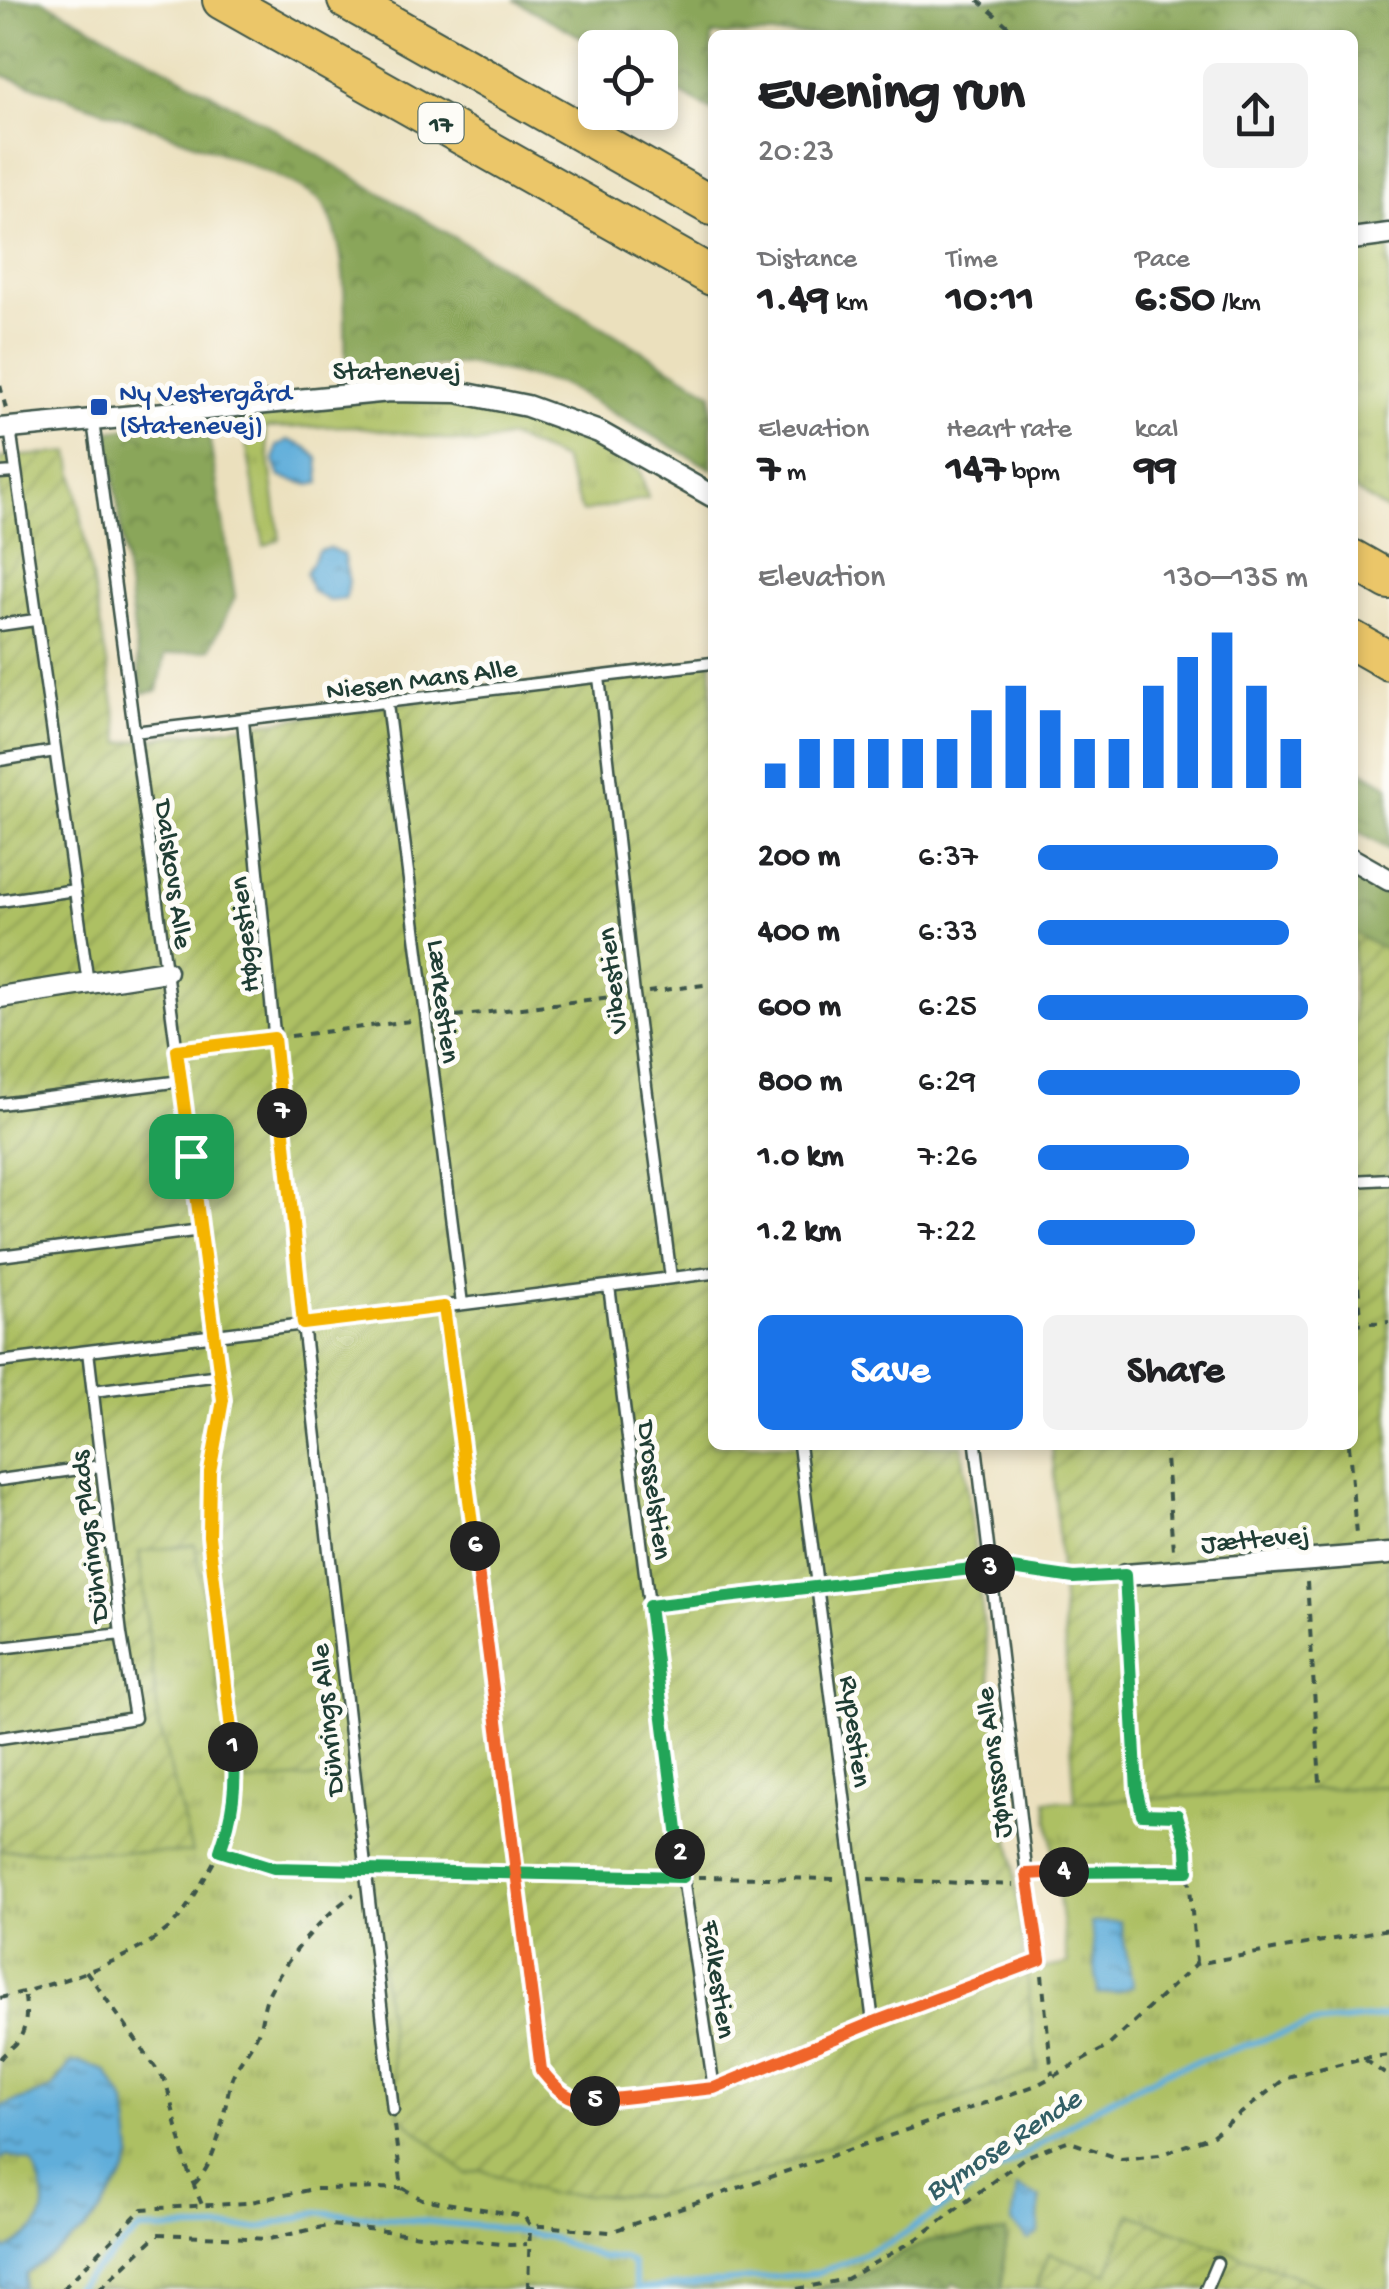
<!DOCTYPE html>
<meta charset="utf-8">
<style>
:root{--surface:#fff;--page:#f2f2f2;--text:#202124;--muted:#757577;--accent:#1a73e8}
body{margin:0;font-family:"Gochi Hand",sans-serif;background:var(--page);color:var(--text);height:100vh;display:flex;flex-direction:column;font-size:38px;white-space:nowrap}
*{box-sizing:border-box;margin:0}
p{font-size:32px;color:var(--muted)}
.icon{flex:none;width:55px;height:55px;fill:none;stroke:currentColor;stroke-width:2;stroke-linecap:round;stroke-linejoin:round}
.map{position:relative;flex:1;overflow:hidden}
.drawer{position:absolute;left:708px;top:30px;width:650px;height:1420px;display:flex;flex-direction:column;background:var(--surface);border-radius:15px;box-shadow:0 5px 15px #0003}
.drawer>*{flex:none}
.tools{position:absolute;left:578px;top:30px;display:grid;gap:20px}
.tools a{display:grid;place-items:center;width:100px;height:100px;border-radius:15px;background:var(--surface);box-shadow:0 5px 15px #0003;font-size:50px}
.pin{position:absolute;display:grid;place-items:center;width:85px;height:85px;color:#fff;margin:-42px;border-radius:20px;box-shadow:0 5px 15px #0006}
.km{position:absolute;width:50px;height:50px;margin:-25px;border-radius:50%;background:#222;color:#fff;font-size:28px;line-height:50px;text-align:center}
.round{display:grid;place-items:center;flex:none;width:105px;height:105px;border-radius:15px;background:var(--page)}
.headline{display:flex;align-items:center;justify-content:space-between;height:170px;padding:0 50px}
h1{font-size:55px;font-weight:800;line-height:75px}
.metrics{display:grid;grid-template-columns:repeat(3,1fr);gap:15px;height:170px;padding:10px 50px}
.metrics div{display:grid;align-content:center}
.metrics b{font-size:42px;font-weight:800}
.metrics small{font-size:28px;font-weight:400}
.metrics p{font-size:28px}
.chart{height:280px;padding:20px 50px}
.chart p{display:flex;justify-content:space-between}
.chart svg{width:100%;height:180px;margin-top:10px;stroke:var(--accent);stroke-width:6}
.button{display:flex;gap:20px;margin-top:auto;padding:20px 50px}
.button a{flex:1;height:115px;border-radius:15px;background:var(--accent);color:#fff;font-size:40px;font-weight:800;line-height:115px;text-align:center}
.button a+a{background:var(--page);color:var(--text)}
ul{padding:0 50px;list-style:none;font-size:32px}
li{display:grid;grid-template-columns:160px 120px 1fr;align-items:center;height:75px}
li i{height:25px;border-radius:12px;background:var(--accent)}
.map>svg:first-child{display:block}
.grass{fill:url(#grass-tufts);stroke:#667e4c;stroke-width:2.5}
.forest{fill:url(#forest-crowns);stroke:#547247;stroke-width:2.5}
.garden{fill:url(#garden-furrows);stroke:#667e4c;stroke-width:2.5}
.water{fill:url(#water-ripples);stroke:#407687;stroke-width:2.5}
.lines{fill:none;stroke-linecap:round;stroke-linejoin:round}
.stream{stroke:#61aeda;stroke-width:6}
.service-casing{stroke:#3e5549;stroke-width:15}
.minor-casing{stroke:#3e5549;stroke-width:25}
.motorway-casing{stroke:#3e5549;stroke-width:42}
.path{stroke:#3e5549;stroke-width:4;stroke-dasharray:8 8;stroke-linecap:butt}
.service{stroke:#fff;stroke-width:10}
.minor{stroke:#fff;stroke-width:20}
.motorway{stroke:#ebc669;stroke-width:38}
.split-1-casing{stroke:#fff;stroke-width:20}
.split-2-casing{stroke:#fff;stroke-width:20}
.split-3-casing{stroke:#fff;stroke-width:20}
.split-4-casing{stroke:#fff;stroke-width:20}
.split-5-casing{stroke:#fff;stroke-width:20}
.split-6-casing{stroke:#fff;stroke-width:20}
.split-7-casing{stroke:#fff;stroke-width:20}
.split-8-casing{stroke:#fff;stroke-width:20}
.split-1{stroke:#f5b400;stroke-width:12}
.split-2{stroke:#22a559;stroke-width:12}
.split-3{stroke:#22a559;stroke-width:12}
.split-4{stroke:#22a559;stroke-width:12}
.split-5{stroke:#f0652b;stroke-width:12}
.split-6{stroke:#f0652b;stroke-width:12}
.split-7{stroke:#f5b400;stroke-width:12}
.split-8{stroke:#f5b400;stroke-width:12}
.transit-dot{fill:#1a4fb4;stroke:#fdfcf7;stroke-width:4}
.labels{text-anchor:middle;stroke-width:10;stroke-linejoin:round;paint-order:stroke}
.shield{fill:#fdfcf7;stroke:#62766e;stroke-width:2.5}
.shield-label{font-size:25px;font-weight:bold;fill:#1f3d34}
.street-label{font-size:28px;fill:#1f3d34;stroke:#fdfcf7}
.transit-label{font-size:28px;fill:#164399;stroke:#fdfcf7;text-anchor:start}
.water-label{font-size:30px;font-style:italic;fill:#335f66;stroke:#fdfcf7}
</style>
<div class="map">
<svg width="1389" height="2289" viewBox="0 0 1389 2289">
<defs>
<pattern id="grass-tufts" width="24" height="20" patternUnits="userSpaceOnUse" patternTransform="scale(2.5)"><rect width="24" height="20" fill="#adc064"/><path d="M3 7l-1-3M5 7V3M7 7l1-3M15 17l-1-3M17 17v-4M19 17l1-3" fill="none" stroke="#8c9d53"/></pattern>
<pattern id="forest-crowns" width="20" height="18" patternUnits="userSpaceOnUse" patternTransform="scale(2.5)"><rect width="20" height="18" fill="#8aa65a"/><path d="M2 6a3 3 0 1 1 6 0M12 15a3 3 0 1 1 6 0" fill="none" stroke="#70884b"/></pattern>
<pattern id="garden-furrows" width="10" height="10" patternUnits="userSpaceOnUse" patternTransform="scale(2.5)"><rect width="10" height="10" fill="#adc064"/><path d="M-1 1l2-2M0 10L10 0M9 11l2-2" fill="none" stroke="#8c9d53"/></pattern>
<pattern id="water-ripples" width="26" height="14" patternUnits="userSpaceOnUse" patternTransform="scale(2.5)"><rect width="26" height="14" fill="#61aeda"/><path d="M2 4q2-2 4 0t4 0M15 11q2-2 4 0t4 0" fill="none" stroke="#4f8fb2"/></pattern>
</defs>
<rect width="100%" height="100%" fill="#fdfcf7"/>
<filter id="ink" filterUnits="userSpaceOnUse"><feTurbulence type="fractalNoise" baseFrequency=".01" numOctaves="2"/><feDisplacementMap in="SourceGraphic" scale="20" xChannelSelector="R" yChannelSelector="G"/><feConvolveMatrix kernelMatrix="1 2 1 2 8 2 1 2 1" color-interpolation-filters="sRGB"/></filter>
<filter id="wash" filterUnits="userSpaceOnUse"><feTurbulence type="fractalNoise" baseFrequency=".0048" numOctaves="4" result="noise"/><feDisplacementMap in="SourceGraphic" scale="40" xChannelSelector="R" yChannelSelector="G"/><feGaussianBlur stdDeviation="2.25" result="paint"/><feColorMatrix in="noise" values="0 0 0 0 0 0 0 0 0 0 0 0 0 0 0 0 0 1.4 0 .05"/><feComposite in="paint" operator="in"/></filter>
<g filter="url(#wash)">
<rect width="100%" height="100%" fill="#ebe0bd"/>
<path class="grass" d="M1389,229v283l-36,-23 -1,-255z
M380,400c67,2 137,5 200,34 21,10 41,25 60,37l8,27 -66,14 -19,-52 -53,-23 -33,7 -124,-18 -88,2 15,111 -16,7 -21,-120 -22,3 -1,-13z
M196,1544l27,174 11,4 10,61 114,-10 124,397 65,24 491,-124 -12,-98 42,-8 -22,-164 29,2 314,-16v503h-60l-199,-75 -23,61 -58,-22 -14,36h-33l4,-57 -78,9 -81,41 -34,7h-790l3,-15 57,-42 16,-18 26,-39 7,-19 -6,-53 -20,-32 -26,-9 -22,15 -6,12 -52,18v-257l191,2 -32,-127 -20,-174z
M7,2155l25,7c20,45 18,65 -26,88l-6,-8v-82z"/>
<path class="forest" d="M0,0h43l218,121 451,272v76l-151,-85 -94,-21 -88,9 -33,-2c-3,-53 5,-118 -22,-165 -16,-29 -276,-113 -324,-131z
M514,0h875v229l-36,5 -1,-199h-640v76l-52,-30v-33l-61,-1z
M206,417l29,180 -25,52 -45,6 -7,36 -16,2 -34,-262z
M1353,765l36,21v64l-36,-21z
M1352,876l37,21v108l-36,-23z
M1006,2232l-4,57h-35l-15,-6 -2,6h-137l34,-7 81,-41z"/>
<path class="garden" d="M70,452l51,291 591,-83v785h250l76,625 -293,107 -93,19 -105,-2 -65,-24 -16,4 -67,-59 -41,-341 -114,9 -10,-61 -11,-4 -28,-174 -56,8 20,173 33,128 -192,-3v-1392z
M1353,932l36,20v834l-314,16 -23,-357h300z
M1130,2214l199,75h-293l13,-36 58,21z"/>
<path class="water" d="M288,440l18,7 12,11 2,25 -10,2 -30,-8 -6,-16 3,-15z
M330,548l13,6 6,28 -4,17 -16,2 -17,-10 -6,-18 12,-22z
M1120,1921l13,65 -17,6 -18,2 -7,-71z
M80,2062l26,9 20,32 6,53 -7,19 -26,39 -16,18 -57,42 -3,15h-23v-47l6,8c44,-23 46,-44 26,-88l-25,-7 -7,5v-53l52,-18 19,-26z
M1017,2187l23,11 -1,35 -11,7 -16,-17z"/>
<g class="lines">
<path class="stream" d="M74,2289l66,-59 121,-2 57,-16 172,15 58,10 53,20 22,1 9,5 5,26
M639,2289l180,-16 73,-31 204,-135 71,-36 145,-47 77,-8"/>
</g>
</g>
<g filter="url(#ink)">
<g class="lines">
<defs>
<path id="service" d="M93,421l130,979 -13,72 -1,64 21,178
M10,428l78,555
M0,473l15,-1
M0,625l35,-5
M599,677l35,317 37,284
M387,704l75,600
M243,721l60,603 90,786
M134,732l578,-69
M0,760l55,-9
M0,901l75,-11
M0,1104l181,-23
M1352,1181l37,-2
M0,1256l201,-26
M609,1286l74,591 31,212
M444,1307l97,763c14,18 23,27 46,32l127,-13 159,-67 168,-62 -13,-75 -52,-440
M0,1362l712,-89
M93,1391l127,-16
M799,1445l74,577
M0,1480l101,-14
M649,1606l340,-39
M0,1648l121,-14
M0,1738l135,-20 -14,-84 -33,-283
M1206,2289l11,-26"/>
<path id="minor" d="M1352,239l37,-5
M0,429l390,-38 67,1 70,14 72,26 113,64
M1352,859l37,21
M0,997l166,-26
M1125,1575l264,-21"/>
<path id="motorway" d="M222,0l490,276
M347,0l365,206
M1352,559l37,21
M1352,640l37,21"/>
</defs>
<use href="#service" class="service-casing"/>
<use href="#minor" class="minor-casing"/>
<use href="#motorway" class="motorway-casing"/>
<path class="path" d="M978,0l40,35
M0,385l6,24
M648,992l64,-8
M440,1018l179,-22
M291,1036l120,-15
M192,1048l70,-8
M1352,1223l9,93 -7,8
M1354,1324l35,-2
M1165,1445l8,105
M1349,1445l7,90
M1005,1570l69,8 30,-2
M1307,1582l13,200
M1126,1594l11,197 5,24h35l10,34 9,113
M221,1851l53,17 79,3
M378,1871l125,3
M1038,1873l48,-3 103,1
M533,1874l135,3
M698,1877l140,2
M868,1879l145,6
M86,1971l80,111 21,86 15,37
M1042,1975l10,100
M0,1998c51,-13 136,-37 174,-75 14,-15 24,-33 34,-51 16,-27 26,-54 28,-86 1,-20 -3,-41 -5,-61
M1363,2058l26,-3
M0,2059c5,-7 13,-11 18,-18 10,-14 9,-33 6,-49
M394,2125l8,63 20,11 102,17 6,9 80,7 427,-147 70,-38 89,-83 193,-35
M194,2184c24,-22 29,-69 36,-100 5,-20 22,-35 29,-54 4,-12 4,-25 10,-37 18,-36 52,-76 85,-99
M527,2285l23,4
M63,2289l79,-80 104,-6 67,-14 89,-1
M100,2289l58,-55 111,5 62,-14 179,20 17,-1
M528,2289l2,-64
M797,2289l49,-10 71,-40 108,-82 42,-16 54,18 38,-4 53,-19 75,-59 76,-19 26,19"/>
<use href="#service" class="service"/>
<use href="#minor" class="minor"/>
<use href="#motorway" class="motorway"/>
</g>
</g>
<g class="lines" filter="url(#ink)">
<defs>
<path id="split-1" d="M191,1156l32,244 -13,72 -1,64 24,211"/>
<path id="split-2" d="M233,1747c4,38 0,67 -13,104l54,17 409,9 -3,-23"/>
<path id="split-3" d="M680,1854l-31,-248 340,-39 1,2"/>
<path id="split-4" d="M990,1569h22l62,9 51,-3 12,216 5,23 35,1 10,34 1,22 -124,1"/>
<path id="split-5" d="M595,2101l119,-13 160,-66 166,-62 -13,-86 37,-2"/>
<path id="split-6" d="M475,1546l66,524c15,19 28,33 54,31"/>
<path id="split-7" d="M282,1113l21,211 141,-17 31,239"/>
<path id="split-8" d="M191,1156l-14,-106 97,-12 8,75"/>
</defs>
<use href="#split-1" class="split-1-casing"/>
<use href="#split-2" class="split-2-casing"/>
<use href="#split-3" class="split-3-casing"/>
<use href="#split-4" class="split-4-casing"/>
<use href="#split-5" class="split-5-casing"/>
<use href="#split-6" class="split-6-casing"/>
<use href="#split-7" class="split-7-casing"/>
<use href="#split-8" class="split-8-casing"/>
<use href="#split-1" class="split-1"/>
<use href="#split-2" class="split-2"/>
<use href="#split-3" class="split-3"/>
<use href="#split-4" class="split-4"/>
<use href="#split-5" class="split-5"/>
<use href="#split-6" class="split-6"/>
<use href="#split-7" class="split-7"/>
<use href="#split-8" class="split-8"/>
</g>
<rect class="transit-dot" x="89" y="397" width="20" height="20" rx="5"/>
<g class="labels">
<rect class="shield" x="418.5" y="103" width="45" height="40" rx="8"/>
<g class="shield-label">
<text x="441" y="132">17</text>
</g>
<g class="street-label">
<text x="397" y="379">Statenevej</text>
<text transform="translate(421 677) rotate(-7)" y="10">Niesen Mans Alle</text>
<text transform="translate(176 874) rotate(82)" y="10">Dalskovs Alle</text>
<text transform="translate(242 935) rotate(-96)" y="10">Høgestien</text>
<text transform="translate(610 981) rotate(-97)" y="10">Vibestien</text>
<text transform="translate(446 1001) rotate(83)" y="10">Lærkestien</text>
<text transform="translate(657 1490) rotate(83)" y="10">Drosselstien</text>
<text transform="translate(87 1537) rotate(-97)" y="10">Dührings Plads</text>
<text transform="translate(1255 1537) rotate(-5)" y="10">Jættevej</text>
<text transform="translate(325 1720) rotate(-96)" y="10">Dührings Alle</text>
<text transform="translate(858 1731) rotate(83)" y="10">Rypestien</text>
<text transform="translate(991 1763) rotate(-97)" y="10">Jønssons Alle</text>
<text transform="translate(721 1979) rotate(82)" y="10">Falkestien</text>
</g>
<g class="transit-label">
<text x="119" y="401">Ny Vestergård<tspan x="119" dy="32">(Statenevej)</tspan></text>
</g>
<g class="water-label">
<text transform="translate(1002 2143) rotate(-33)" y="10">Bymose Rende</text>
</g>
</g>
</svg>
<div class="tools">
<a><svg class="icon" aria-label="locate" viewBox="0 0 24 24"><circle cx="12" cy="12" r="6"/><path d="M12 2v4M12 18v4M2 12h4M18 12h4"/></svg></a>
</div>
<div class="pin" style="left:191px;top:1156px;background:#1e9e55"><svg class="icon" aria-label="arrive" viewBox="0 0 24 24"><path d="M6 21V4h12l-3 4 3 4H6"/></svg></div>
<b class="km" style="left:233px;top:1747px">1</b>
<b class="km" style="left:680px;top:1854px">2</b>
<b class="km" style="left:990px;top:1569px">3</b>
<b class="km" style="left:1064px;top:1872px">4</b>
<b class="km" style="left:595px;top:2101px">5</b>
<b class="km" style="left:475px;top:1546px">6</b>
<b class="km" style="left:282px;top:1113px">7</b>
<section class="drawer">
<div class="headline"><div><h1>Evening run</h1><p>20:23</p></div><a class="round"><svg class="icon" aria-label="share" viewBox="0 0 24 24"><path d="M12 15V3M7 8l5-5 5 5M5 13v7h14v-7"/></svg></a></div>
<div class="metrics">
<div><p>Distance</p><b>1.49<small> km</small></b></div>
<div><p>Time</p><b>10:11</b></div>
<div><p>Pace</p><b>6:50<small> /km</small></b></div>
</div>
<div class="metrics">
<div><p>Elevation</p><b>7<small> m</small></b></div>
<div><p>Heart rate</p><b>147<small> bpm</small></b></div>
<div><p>kcal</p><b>99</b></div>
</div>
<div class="chart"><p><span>Elevation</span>130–135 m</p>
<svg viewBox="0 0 160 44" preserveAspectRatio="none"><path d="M5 44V38M15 44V32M25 44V32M35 44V32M45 44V32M55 44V32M65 44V25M75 44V19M85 44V25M95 44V32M105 44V32M115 44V19M125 44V12M135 44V6M145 44V19M155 44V32"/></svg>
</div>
<ul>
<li><b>200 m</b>6:37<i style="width:89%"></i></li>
<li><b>400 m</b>6:33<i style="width:93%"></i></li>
<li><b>600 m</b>6:25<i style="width:100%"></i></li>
<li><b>800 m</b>6:29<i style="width:97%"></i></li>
<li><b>1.0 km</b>7:26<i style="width:56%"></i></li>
<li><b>1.2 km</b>7:22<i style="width:58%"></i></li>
</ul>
<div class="button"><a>Save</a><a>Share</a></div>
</section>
</div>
